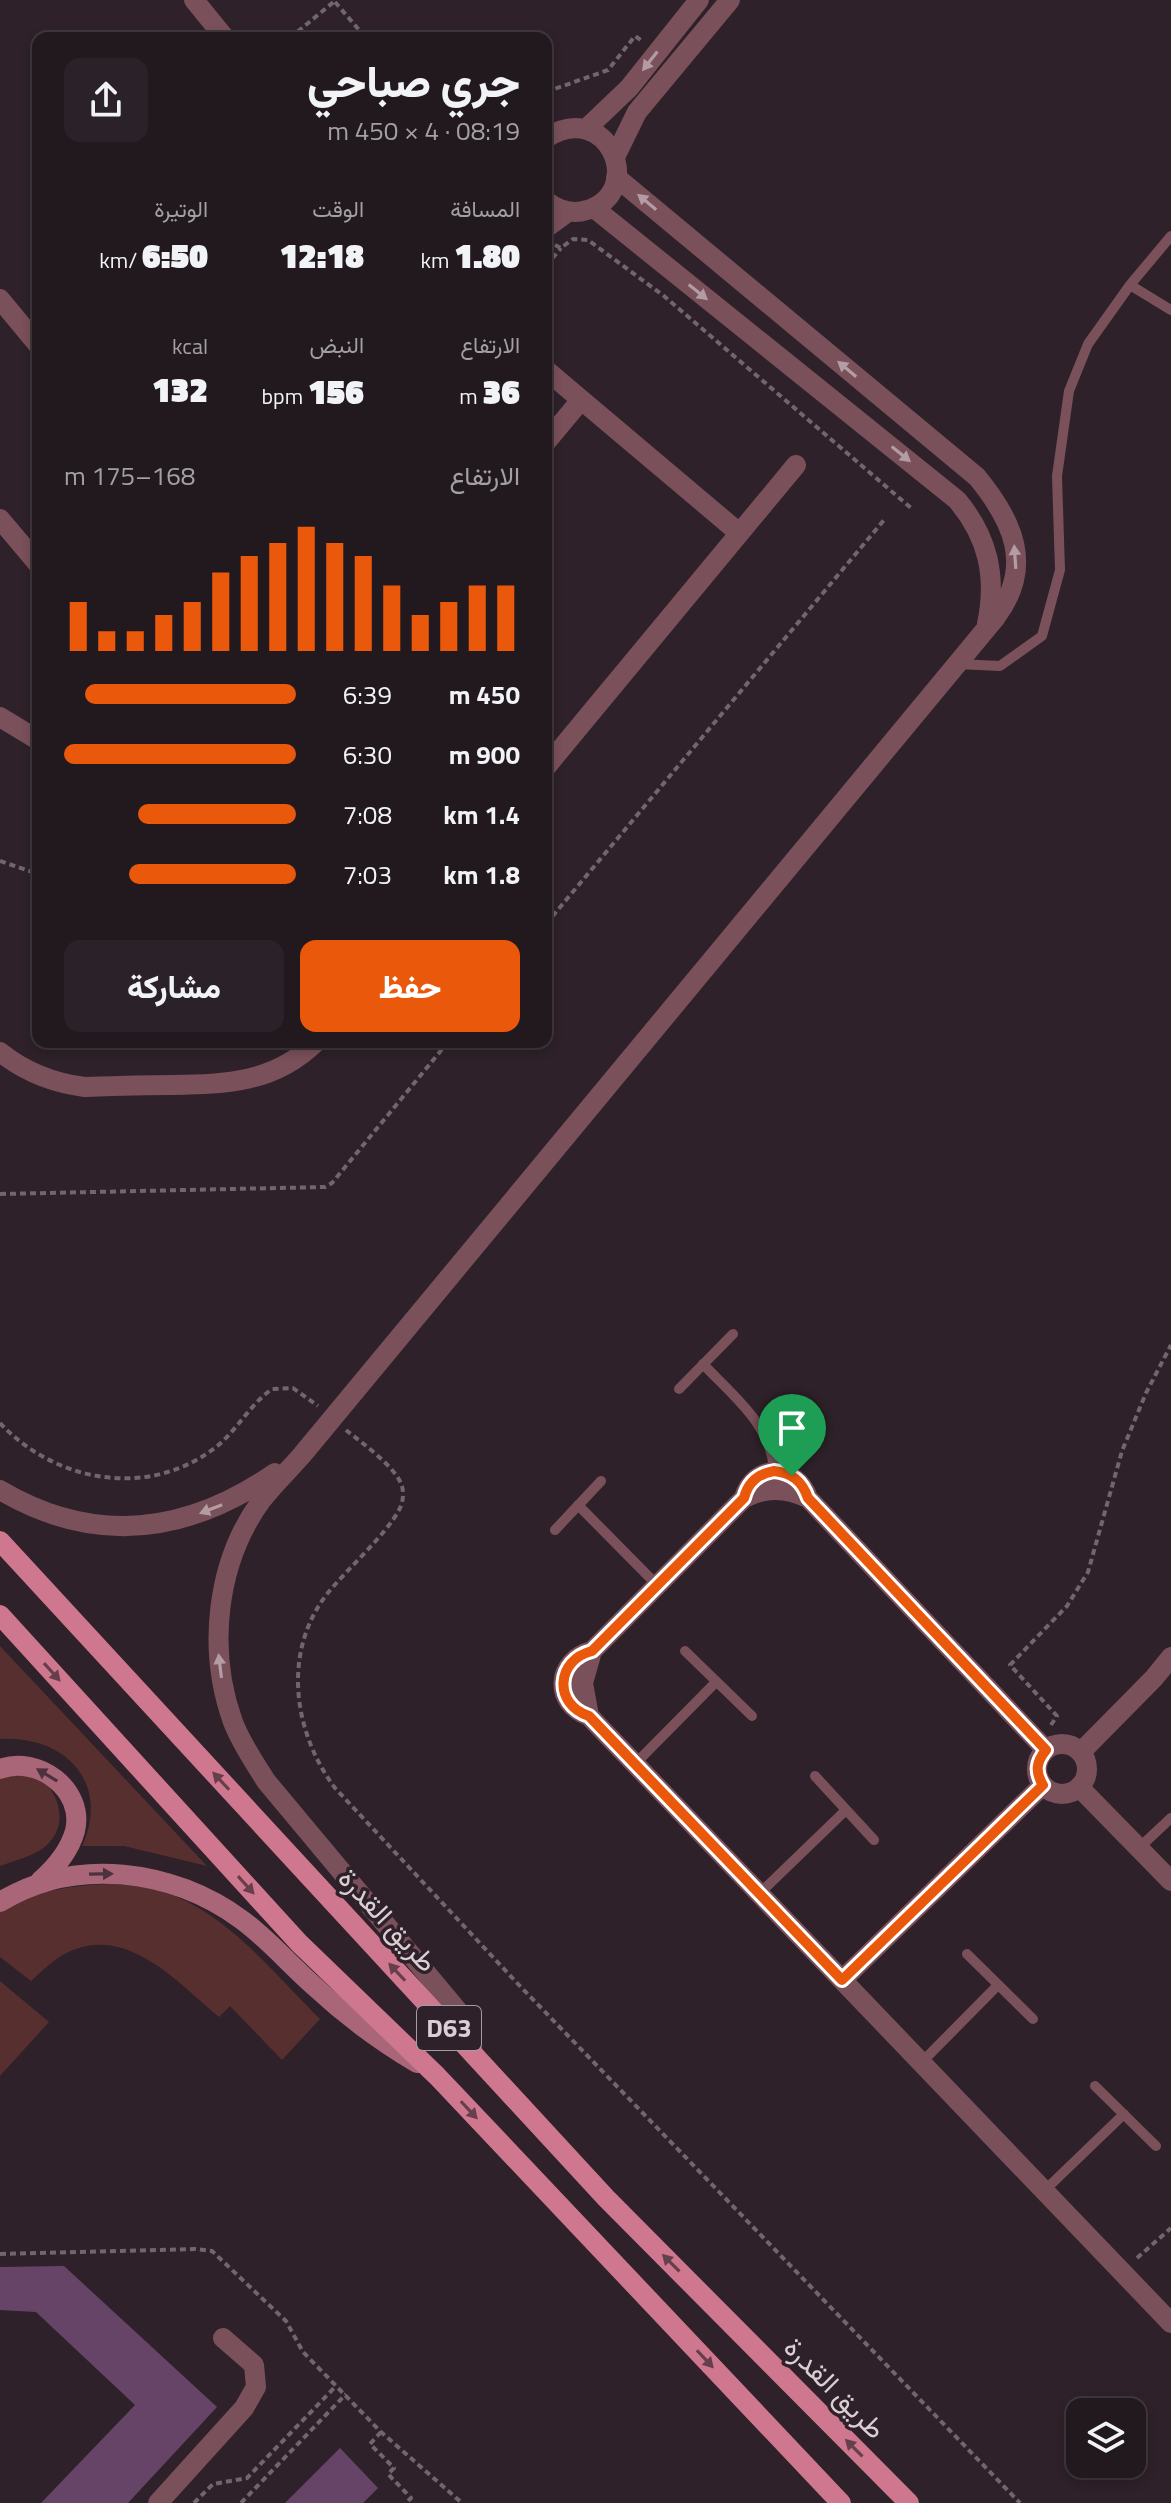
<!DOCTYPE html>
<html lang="ar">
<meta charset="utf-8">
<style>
:root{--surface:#22191f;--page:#2a2228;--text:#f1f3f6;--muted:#a2a0a4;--line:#3f383d;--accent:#ea580c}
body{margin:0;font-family:"Titillium Web",Vazirmatn,sans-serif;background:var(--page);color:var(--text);direction:rtl;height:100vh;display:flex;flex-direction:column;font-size:30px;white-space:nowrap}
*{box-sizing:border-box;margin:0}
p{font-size:26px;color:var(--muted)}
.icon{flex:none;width:44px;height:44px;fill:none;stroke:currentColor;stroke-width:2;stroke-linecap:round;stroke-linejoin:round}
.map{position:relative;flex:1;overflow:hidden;direction:ltr}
.sheet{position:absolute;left:32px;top:32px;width:520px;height:1016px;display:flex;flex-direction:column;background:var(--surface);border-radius:16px;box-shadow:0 4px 12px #0003,0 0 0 2px var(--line);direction:rtl}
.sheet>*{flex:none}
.fabs{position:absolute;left:1066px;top:2398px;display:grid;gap:16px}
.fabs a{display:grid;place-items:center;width:80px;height:80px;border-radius:16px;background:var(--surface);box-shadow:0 4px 12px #0003,0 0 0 2px var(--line);font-size:40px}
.pin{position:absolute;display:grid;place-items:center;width:68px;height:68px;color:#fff;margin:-82px -34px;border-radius:50% 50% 50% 0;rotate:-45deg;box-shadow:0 0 8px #0007}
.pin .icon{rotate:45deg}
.round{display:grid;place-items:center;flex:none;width:84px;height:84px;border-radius:16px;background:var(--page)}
.head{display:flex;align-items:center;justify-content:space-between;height:136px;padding:0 32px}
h1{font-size:44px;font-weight:800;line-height:60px}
.metrics{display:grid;grid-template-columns:repeat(3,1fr);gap:12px;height:136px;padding:8px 32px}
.metrics div{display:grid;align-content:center}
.metrics b{font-size:34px;font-weight:800}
.metrics small{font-size:22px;font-weight:400}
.metrics p{font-size:22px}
.chart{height:224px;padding:16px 32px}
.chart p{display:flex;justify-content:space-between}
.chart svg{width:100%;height:144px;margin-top:8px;stroke:var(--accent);stroke-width:6}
.button{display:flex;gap:16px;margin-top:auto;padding:16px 32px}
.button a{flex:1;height:92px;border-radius:16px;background:var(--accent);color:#fff;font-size:32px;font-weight:800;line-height:92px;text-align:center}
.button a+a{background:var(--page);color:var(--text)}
ul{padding:0 32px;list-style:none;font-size:26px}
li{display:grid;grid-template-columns:128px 96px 1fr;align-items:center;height:60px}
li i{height:20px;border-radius:10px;background:var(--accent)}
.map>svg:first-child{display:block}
.green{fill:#572f2e}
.building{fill:#664468}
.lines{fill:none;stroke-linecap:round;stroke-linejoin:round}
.path{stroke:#72666d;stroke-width:4;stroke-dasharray:6 4;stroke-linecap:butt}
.lane{stroke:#7a505a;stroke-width:10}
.street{stroke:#7a505a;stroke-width:20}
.secondary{stroke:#a96678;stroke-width:20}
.primary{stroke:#ce778f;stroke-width:20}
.oneway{fill:#b39ca3}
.oneway2{fill:#663f4d}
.oneway3{fill:#4d323d}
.route-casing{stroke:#fff;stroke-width:16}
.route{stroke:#ea580c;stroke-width:10}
.labels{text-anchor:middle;stroke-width:7;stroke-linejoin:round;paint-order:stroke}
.shield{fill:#2e2129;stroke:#a69ba1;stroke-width:2}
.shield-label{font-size:26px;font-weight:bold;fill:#d9cfd4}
.street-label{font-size:28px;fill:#d9cfd4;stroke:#2e2129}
</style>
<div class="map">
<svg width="1171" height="2503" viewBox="0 0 1171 2503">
<rect width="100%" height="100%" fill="#2e2129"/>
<path class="green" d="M0,1646l207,220 -83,-20h-42c29,-63 -17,-111 -82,-107z
M0,1775l40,1c21,21 30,52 2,73 -12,8 -28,12 -42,17z
M112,1884c13,1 26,2 38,4 71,16 121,83 170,131l-38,41 -52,-54 -11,11c-39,-32 -87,-88 -143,-68 -18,6 -32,20 -45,32l-31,-24v-45c34,-22 73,-27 112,-28z
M0,1981l49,41 -49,54z"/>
<path class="building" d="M64,2266l153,141 -89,96h-87l94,-98 -99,-93 -36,-2v-43z
M340,2448l38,40 -15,15h-78z"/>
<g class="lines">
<path class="path" d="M335,2l31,36
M290,38l46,-38
M546,92l62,-22 27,-34 7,5
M555,245l6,3 12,-9 15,1 76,56 247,212
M546,266l15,-18
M0,861l38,13
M546,924l338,-404
M0,1194l325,-7 7,-4 116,-141
M0,1423c54,58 145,76 212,27 23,-16 37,-45 60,-61l21,-1 25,18
M346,1430c16,13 50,37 56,56 2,8 1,17 -3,24 -14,26 -52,59 -72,84 -45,58 -34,138 8,194l183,196 502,519
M1051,1725l6,-9 -47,-51 57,-59 21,-34 34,-121 24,-58 25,-48
M0,2254l195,-5 17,2 74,70 17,31 78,80 81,71
M1137,2258l34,-30
M381,2432l-11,12 24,24 -6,6 23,24 -5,5
M194,2503l19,-19 34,-6 89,-92
M241,2503l105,-109"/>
<path class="lane" d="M1130,285l41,25
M957,664l43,2 42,-30 18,-66 -3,-94 12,-85 19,-47 42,-59 41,-49
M703,1364c30,32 69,61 71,107
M679,1389l54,-55
M578,1505l79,80
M555,1530l46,-49
M685,1651l67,65
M635,1764l81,-82
M815,1776l59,64
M1139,1848l32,-30
M759,1894l87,-84
M967,1954l66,65
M921,2063l77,-78
M1095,2086l61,60
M1044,2191l80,-77"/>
<path class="street" d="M194,0l31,38
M586,129l43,-41 70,-88
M546,138c62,-40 101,54 41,72 -15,5 -28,1 -41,-9
M615,157l22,-45 93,-112
M594,208l363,292c31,37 40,76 30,124
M546,228l22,-16
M0,299l38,46
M546,370l192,162
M546,442l35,-42
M0,519l38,45
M0,717l38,23
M546,767l250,-302
M0,1052c25,20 52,31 85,35 29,-1 58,-2 87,-2 55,-1 102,-2 144,-43
M0,1490c95,56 187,44 275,-17
M744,1498c10,-35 52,-34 64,0l238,252
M592,1651c-36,9 -39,53 -3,65l582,607
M589,1716l-6,-33 9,-32 152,-153c22,-11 41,-10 64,0
M1037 1769a25 25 0 1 1 50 0a25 25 0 1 1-50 0Z
M1081,1752l73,-74 17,-21
M1079,1787l92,94
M842,1980l201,-195
M473,2054l-3,-17 -13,-27 -191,-229c-12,-19 -25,-38 -33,-59 -26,-72 -17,-159 28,-221 12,-16 28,-31 41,-46l694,-838c38,-51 17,-96 -19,-140l-361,-300
M158,2503l86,-95 12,-21 -2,-22 -31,-27"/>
<path class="secondary" d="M0,1769c37,-14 85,20 75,62 -6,21 -20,37 -35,50
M0,1902c75,-46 173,-33 242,18 26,19 48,45 72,66 31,29 66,55 103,77"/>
<path class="primary" d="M0,1541l606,657 303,305
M0,1615l299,328 138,133 404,427"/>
</g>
<defs><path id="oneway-solid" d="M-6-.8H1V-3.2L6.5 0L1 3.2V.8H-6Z" transform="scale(2)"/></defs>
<g class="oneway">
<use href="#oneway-solid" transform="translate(650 61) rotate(128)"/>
<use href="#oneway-solid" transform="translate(647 202) rotate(-140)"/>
<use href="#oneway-solid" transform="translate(698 292) rotate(39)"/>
<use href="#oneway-solid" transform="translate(847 369) rotate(-140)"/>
<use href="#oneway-solid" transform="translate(901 454) rotate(39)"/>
<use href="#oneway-solid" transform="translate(1015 557) rotate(-94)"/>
<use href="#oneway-solid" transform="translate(211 1509) rotate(159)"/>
<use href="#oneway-solid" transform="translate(220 1666) rotate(-97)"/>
</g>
<g class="oneway2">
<use href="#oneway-solid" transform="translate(52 1672) rotate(48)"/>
<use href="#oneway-solid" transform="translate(221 1781) rotate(-133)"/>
<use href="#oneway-solid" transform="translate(246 1885) rotate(48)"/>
<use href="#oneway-solid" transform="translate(397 1972) rotate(-133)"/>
<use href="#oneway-solid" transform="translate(469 2110) rotate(47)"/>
<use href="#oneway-solid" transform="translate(671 2263) rotate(-135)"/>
<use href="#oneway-solid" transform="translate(705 2359) rotate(47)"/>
<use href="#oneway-solid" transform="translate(854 2448) rotate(-135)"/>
</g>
<g class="oneway3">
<use href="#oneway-solid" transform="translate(47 1775) rotate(-149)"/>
<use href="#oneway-solid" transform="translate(101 1874) rotate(-1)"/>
</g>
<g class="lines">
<defs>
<path id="route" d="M774,1471c18,2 28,10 34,27l238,252c-10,12 -11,22 -3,35l-201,195 -253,-264c-36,-12 -33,-56 3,-65l152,-153c4,-16 14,-24 30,-27z"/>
</defs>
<use href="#route" class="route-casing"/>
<use href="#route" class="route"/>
</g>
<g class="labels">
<rect class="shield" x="417" y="2006" width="64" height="44" rx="6"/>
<g class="shield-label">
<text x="449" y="2037">D63</text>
</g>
<g class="street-label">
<text transform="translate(388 1920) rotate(47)" y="10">طريق القدرة</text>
<text transform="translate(835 2388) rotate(45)" y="10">طريق القدرة</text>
</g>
</g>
</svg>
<div class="fabs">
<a><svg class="icon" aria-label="layers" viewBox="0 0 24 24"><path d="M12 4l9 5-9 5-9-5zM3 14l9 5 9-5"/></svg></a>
</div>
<div class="pin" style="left:792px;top:1476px;background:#1e9e55"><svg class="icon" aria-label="arrive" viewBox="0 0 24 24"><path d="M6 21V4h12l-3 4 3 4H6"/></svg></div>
<section class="sheet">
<div class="head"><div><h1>جري صباحي</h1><p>08:19 · 4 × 450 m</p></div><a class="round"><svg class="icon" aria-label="share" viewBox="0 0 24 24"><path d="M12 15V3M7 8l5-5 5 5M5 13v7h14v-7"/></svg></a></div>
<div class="metrics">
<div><p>المسافة</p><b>1.80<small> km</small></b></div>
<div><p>الوقت</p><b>12:18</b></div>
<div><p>الوتيرة</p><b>6:50<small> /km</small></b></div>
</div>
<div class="metrics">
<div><p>الارتفاع</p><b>36<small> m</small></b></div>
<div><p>النبض</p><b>156<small> bpm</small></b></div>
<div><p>kcal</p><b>132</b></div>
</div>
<div class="chart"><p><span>الارتفاع</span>168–175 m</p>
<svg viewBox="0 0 160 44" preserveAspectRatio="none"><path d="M5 44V29M15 44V38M25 44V38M35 44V33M45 44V29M55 44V20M65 44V15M75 44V11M85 44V6M95 44V11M105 44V15M115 44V24M125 44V33M135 44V29M145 44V24M155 44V24"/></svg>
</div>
<ul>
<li><b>450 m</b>6:39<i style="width:91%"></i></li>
<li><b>900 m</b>6:30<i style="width:100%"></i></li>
<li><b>1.4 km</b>7:08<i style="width:68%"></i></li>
<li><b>1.8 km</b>7:03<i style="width:72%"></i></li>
</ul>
<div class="button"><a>حفظ</a><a>مشاركة</a></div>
</section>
</div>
